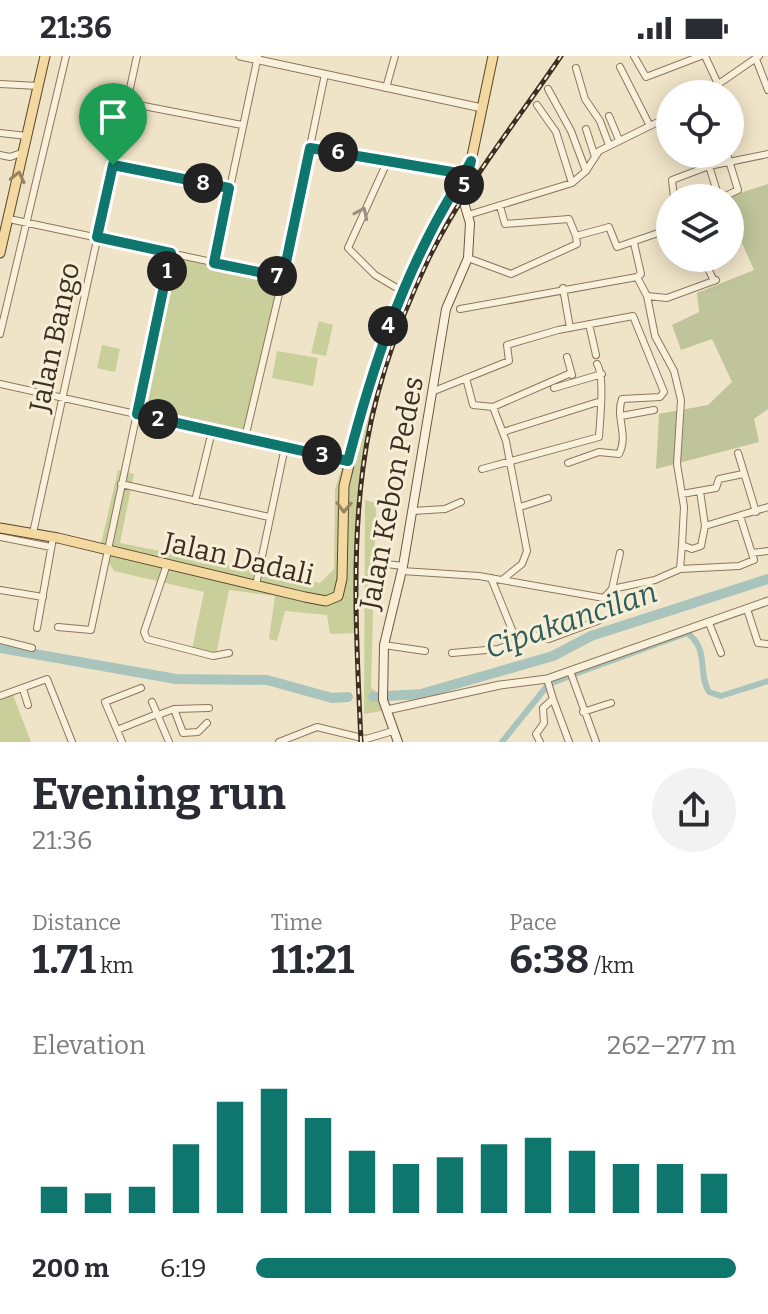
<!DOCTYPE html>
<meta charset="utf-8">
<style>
:root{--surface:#fff;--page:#f2f2f3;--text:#2b2b33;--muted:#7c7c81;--accent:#0f766e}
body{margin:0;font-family:Bitter,serif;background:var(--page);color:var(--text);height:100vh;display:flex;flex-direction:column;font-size:30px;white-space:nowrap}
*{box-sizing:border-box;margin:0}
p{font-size:26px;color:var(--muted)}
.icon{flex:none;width:44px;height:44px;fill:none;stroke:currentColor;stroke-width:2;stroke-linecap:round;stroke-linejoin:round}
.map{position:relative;height:686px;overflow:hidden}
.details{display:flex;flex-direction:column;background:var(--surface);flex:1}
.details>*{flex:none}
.buttons{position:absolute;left:656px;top:24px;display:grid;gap:16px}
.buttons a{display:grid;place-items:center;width:88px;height:88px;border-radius:50%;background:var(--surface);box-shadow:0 4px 20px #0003;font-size:40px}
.pin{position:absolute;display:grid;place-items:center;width:68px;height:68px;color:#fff;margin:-82px -34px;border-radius:50% 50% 50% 0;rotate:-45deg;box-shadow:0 0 8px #0007}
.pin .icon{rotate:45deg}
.km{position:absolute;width:40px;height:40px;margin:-20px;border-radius:50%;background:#222;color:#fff;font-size:22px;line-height:40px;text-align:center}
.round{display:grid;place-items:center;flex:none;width:84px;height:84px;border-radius:42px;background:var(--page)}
.summary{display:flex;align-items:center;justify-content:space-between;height:136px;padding:0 32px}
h1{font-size:44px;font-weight:700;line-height:60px}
.metrics{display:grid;grid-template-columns:repeat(3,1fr);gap:12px;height:136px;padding:8px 32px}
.metrics div{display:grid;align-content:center}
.metrics b{font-size:40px;font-weight:700}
.metrics small{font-size:22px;font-weight:400}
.metrics p{font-size:22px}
.chart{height:224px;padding:16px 32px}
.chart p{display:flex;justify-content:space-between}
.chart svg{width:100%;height:144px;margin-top:8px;stroke:var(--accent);stroke-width:6}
ul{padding:0 32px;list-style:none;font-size:26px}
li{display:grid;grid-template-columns:128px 96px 1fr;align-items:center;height:60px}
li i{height:20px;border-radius:10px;background:var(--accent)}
.status{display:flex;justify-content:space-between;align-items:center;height:56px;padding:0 40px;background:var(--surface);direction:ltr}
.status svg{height:22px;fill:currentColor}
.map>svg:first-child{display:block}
.green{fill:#c9cf9b}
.cemetery{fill:#bfc49a}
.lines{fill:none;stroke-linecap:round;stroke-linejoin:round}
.canal{stroke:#a9c4bc;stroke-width:6}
.river{stroke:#a9c4bc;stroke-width:10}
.minor-casing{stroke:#8d765c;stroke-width:8}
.tertiary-casing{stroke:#8d765c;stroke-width:9}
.secondary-casing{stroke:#6f573f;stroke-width:10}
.primary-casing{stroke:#5b4430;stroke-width:11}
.minor{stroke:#faf1dc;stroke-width:6}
.tertiary{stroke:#faf1dc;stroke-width:7}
.secondary{stroke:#faf1dc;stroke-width:8}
.primary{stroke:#f3d9a0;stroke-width:9}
.rail-casing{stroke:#3d2e20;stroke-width:5}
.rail{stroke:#f7eed8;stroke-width:2;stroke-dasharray:6;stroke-linecap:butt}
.oneway{stroke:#988460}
.oneway2{stroke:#9c907e}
.route-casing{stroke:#fff;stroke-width:16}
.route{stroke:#0f766e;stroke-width:10}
.labels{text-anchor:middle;stroke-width:6;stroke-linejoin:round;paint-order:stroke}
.street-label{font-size:28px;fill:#3d2e20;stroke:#f7eed8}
.water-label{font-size:30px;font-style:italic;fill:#2f5d5a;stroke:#f7eed8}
</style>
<div class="status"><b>21:36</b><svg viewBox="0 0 49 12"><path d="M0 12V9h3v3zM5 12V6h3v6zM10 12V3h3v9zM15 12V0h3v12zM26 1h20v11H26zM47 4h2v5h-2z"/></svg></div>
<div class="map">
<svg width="768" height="686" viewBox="0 0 768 686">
<rect width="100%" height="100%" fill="#f0e4c8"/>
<path class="green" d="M430,177l10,1c-34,76 -69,155 -78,239 -5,53 -4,107 -3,160l-29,1 -3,-19 -42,-4 -8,30 -8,-2 6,-43 -46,-6 -13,65 -24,-6 12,-57 -90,-21 -14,-23 18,-78 16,4 -14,69 200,40 14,-14 1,-80 49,-153z
M171,197l112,24 -38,161 -111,-24z
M319,265l14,4 -7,31 -15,-3z
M102,289l18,4 -5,23 -18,-4z
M277,295l41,7 -5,28 -41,-8z
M365,444l11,3 -5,185 12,9 4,13 -23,4z
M13,639l18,47h-31v-43z"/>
<path class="cemetery" d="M768,128v225l-14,10 5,23 -103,27 3,-55 49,-9 24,-23 -20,-43 -31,11 -9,-25 27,-13 -2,-19 57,-23 -24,-54v-18h-6z"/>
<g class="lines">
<path class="canal" d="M575,618l112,-41c23,16 10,40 22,59l12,4 47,-15
M552,627l18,-7
M502,686l45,-56"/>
<path class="river" d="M0,592l176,31 91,1 65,18 16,-1
M388,640l33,-2 132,-38 38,-20 177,-57
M373,641h6"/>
<defs>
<path id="minor" d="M634,0l12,21 55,-21
M705,0l13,28
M756,3l12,31
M620,11l30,59
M576,12l9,31 15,22 9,24
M0,28l39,2
M386,32l9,-32
M548,33l23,42 15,40
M704,38l55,-38
M128,47l114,22
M537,49l19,27 16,51
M609,60l10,24
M586,73l9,28
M0,77l27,3
M310,92l154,26
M0,99l10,2 14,-5
M388,104l-40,88 27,27 27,16
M113,109l116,23
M709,110l10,32
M674,142l-2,-18 37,-14 59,-12
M721,142l17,-8 -11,-36
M500,150l5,18 64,-5 7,17
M468,159l104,-32 14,-12 13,-20 71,-35
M9,163l274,58
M634,187l7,31 -4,3
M468,202l43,16 66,-30 -1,-8 33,-9 8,20 53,-18
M703,202l11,23
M214,207l44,-207
M563,232l7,40
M647,240l20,2 49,-18
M460,253l177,-32 10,19 8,40 19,35 7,29 -4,64 7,43 -2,38
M589,268l7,31
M0,278l66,-278
M567,301l5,18
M466,322l7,27 20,2 78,-34
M0,328l348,77
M554,332l48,-14
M434,335l75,-30 -2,-16 51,-15 75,-14 31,76 -4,5 -38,2c-7,18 7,36 -3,55l-20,-2 -31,11
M493,351l13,34 21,110 -5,13 -20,16
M621,360l33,-6
M503,376l95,-30
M245,382l38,-161 42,-203
M738,397l18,59
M482,413l117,-32c1,-18 6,-60 -2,-73
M121,428l148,33
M700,435l5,35
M682,438l34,-6 3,-9 24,-5
M195,445l17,-70
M520,451l28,-9
M413,455l32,-2 16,-7
M33,477l104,-477
M0,481l51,10
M752,497l16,-2
M378,507l25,3
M167,508l-23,68 3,7 66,17 16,-3
M680,513l59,-3 15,-6 -14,-44
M402,515l77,5 125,22 8,-9 43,-9 25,-11 2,-24 10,4 9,-3 4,-20 63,-19
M256,529l29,-138
M612,533l8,-36
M0,534l43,7
M747,553l11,34 10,1
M709,567l12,30
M58,571l33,3 80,-377
M37,572l16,-90
M0,584l32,8
M517,586l17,-7 15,4 51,-19
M384,589l41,6
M452,597l46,-4 19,-7 -26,-64
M570,615l26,71
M23,633l5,16
M0,640l47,-17 25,63
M553,643l16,43
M152,646l17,40
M174,653l9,24 15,-1 9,-9
M583,656l28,-9
M158,659l16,-6 35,-1
M117,674l40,-16
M122,686l-17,-40 36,-14
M279,686l38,-15 49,12 27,-8
M540,686l-4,-8 8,-11 -1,-15 10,-9 -6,-20"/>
<path id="tertiary" d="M240,0l242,52
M387,654l113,-25 47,-6 221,-78"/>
<path id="secondary" d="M398,686l-15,-42 1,-55 19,-79 43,-257 22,-51 2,-35 -8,-27 6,-26"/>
<path id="primary" d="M0,197l45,-197
M0,472l58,10 247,59 21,4 12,-5 4,-17 2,-93 22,-92 36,-103 34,-70 35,-60 22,-105"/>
</defs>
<use href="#minor" class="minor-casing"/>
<use href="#tertiary" class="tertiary-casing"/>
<use href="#secondary" class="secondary-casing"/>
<use href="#primary" class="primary-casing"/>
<use href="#minor" class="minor"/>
<use href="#tertiary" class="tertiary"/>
<use href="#secondary" class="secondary"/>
<use href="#primary" class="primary"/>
<defs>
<path id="rail" d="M361,686c-4,-89 -10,-185 2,-274 9,-71 34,-143 65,-208 35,-72 88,-138 133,-204"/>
</defs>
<use href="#rail" class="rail-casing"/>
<use href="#rail" class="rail"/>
</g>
<defs><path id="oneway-chevron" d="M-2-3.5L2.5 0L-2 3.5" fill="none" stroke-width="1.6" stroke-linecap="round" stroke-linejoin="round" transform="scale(2)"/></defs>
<g class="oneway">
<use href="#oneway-chevron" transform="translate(18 121) rotate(-77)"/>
<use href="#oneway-chevron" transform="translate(344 451) rotate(91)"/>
</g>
<use class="oneway2" href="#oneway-chevron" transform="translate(362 157) rotate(-65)"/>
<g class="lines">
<defs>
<path id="route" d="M310,92l154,26 7,-13 -9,35 -12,1c-49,83 -78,172 -102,264l-211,-47 34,-161 -74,-16 16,-72 116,23 -15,75 69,14z"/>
</defs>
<use href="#route" class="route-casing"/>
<use href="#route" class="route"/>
</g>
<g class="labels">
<g class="street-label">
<text transform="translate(54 281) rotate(-78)" y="10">Jalan Bango</text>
<text transform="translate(391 437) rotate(-79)" y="10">Jalan Kebon Pedes</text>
<text transform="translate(239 502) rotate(13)" y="10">Jalan Dadali</text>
</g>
<g class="water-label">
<text transform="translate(571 564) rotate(-19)" y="10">Cipakancilan</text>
</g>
</g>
</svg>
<div class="buttons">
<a><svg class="icon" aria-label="locate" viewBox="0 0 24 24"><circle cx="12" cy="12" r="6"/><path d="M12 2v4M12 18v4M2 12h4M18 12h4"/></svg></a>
<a><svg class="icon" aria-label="layers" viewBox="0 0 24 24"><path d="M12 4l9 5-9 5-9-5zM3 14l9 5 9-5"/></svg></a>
</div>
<div class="pin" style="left:113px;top:109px;background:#1e9e55"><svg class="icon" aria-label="arrive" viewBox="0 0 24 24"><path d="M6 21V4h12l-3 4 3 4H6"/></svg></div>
<b class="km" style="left:167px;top:215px">1</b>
<b class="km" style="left:158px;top:363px">2</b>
<b class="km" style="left:322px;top:399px">3</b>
<b class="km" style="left:388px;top:270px">4</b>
<b class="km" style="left:464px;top:129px">5</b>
<b class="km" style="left:338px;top:96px">6</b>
<b class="km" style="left:277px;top:220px">7</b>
<b class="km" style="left:203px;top:127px">8</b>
</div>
<section class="details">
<div class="summary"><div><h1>Evening run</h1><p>21:36</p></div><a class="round"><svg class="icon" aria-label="share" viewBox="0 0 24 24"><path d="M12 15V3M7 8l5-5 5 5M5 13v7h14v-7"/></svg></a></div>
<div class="metrics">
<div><p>Distance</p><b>1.71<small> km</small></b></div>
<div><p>Time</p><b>11:21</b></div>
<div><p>Pace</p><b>6:38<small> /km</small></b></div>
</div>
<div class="chart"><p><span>Elevation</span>262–277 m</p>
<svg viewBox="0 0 160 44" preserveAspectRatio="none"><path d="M5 44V36M15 44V38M25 44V36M35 44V23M45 44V10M55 44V6M65 44V15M75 44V25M85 44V29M95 44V27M105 44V23M115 44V21M125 44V25M135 44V29M145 44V29M155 44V32"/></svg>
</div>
<ul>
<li><b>200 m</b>6:19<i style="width:100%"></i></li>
</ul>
</section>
